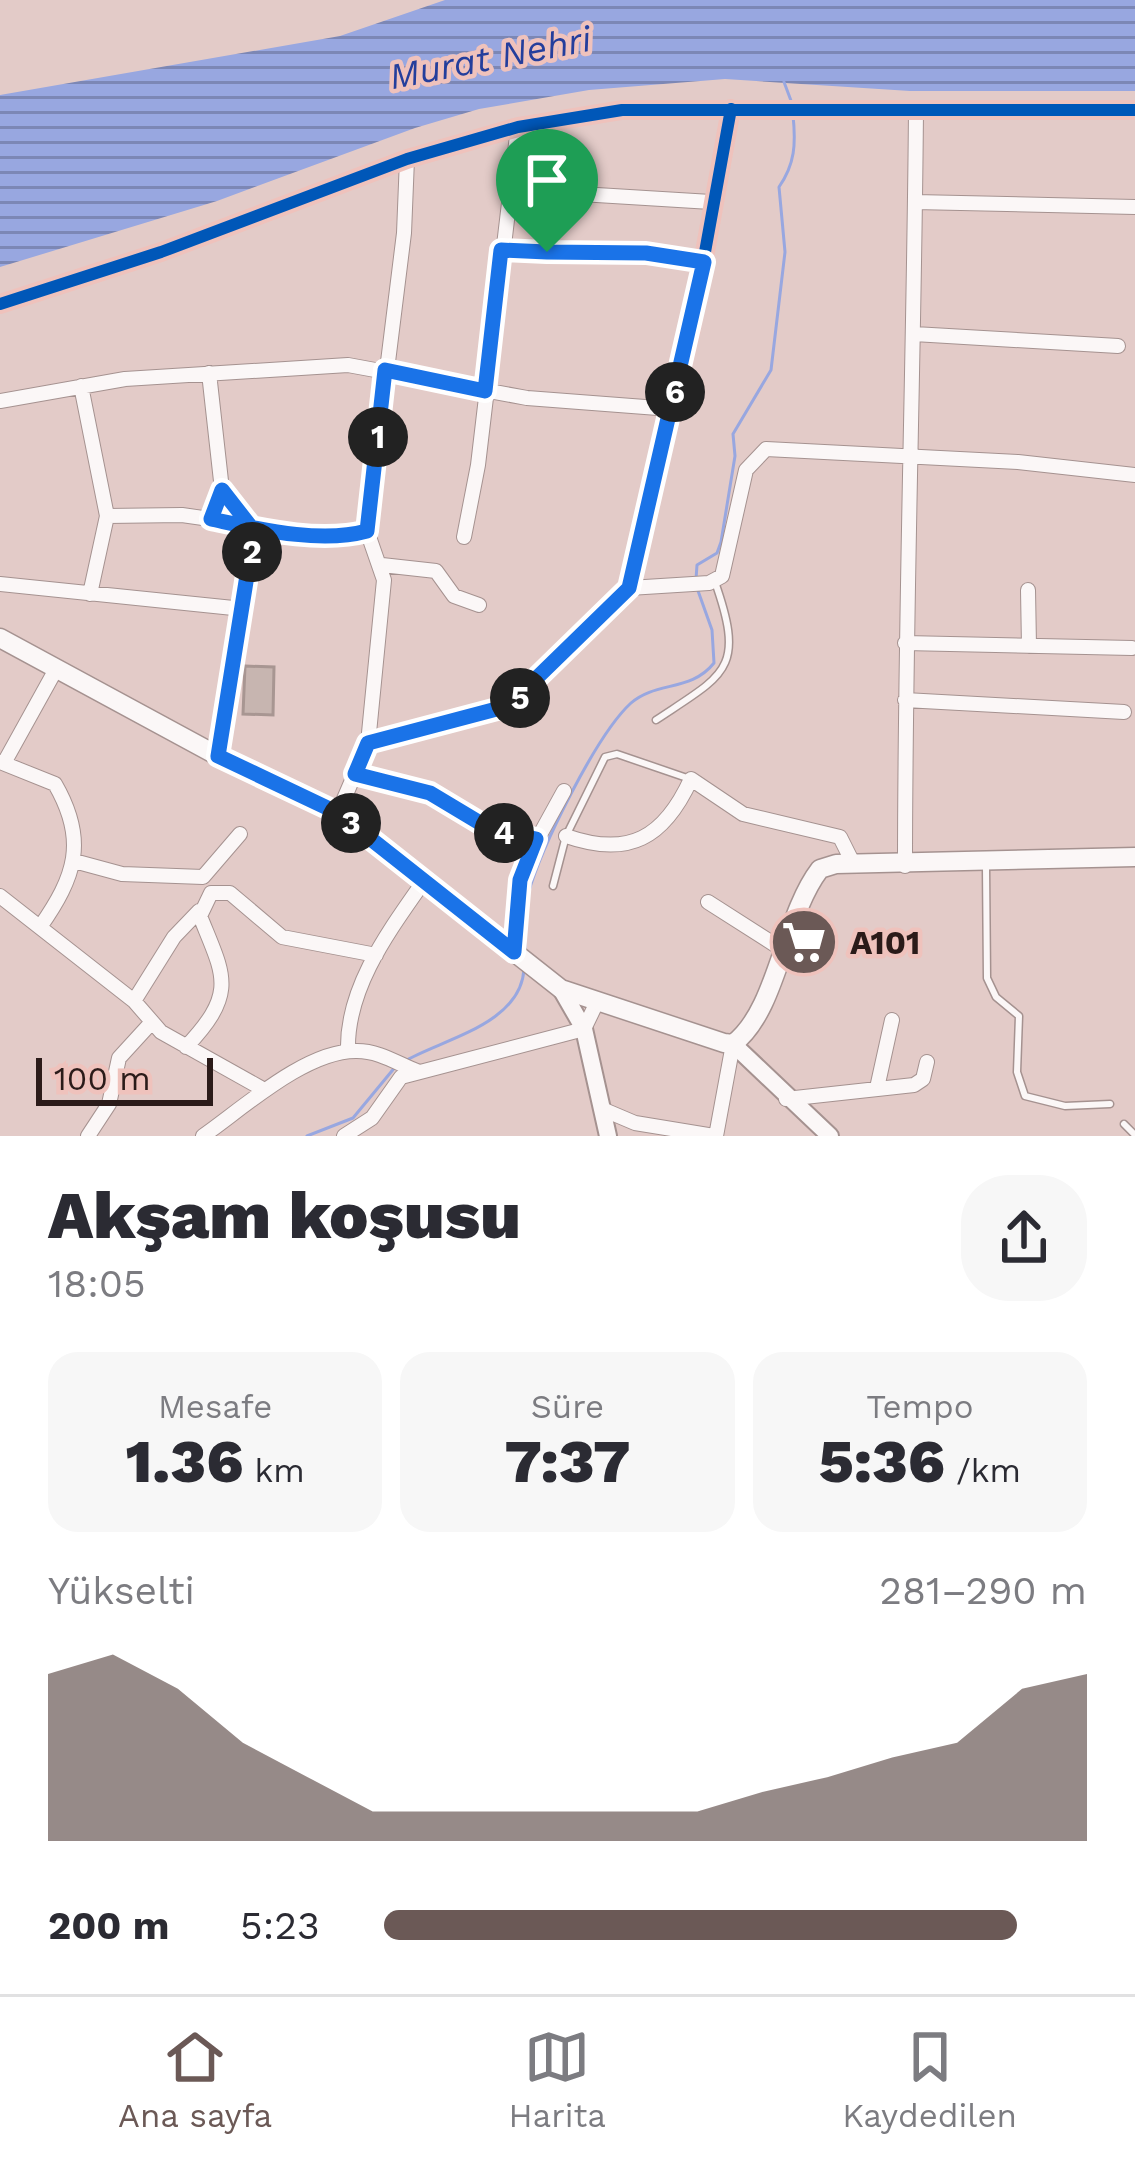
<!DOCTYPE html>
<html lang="tr">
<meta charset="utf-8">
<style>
:root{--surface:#fff;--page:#f7f7f7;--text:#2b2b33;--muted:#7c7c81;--line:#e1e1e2;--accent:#6b5956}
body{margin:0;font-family:"Work Sans",sans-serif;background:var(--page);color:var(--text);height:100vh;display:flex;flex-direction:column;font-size:45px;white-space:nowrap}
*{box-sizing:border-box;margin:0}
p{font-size:39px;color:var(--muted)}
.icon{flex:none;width:66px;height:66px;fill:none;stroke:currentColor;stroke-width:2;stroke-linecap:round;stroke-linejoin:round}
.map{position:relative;height:1136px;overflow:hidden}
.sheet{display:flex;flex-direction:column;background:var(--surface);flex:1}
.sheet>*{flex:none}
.scale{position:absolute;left:36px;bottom:30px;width:177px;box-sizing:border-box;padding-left:12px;border:6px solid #2b1b19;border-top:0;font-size:33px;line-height:42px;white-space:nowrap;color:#2b1b19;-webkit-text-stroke:9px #efc2bc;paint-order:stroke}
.pin{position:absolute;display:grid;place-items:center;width:102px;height:102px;color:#fff;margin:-123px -51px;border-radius:50% 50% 50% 0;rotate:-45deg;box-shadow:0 0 12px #0007}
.pin .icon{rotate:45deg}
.km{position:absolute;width:60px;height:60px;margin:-30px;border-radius:50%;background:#222;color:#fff;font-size:33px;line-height:60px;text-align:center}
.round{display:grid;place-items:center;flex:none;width:126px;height:126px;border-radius:48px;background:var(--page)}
.summary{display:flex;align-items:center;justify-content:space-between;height:204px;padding:0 48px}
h1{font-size:66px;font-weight:800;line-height:90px}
.figures{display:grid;grid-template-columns:repeat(3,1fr);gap:18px;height:204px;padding:12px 48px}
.figures div{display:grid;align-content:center;border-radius:30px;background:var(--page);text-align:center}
.figures b{font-size:60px;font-weight:800}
.figures small{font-size:33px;font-weight:400}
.figures p{font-size:33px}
.chart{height:336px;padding:24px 48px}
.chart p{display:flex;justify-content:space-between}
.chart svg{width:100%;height:216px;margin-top:12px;fill:var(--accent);opacity:.7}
ul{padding:0 48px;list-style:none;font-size:39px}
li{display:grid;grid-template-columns:192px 144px 1fr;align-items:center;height:90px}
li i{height:30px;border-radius:15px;background:var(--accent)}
.tabs{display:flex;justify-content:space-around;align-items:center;height:168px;border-top:3px solid var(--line);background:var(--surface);font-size:33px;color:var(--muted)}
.tabs a{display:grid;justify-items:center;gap:6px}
.tabs .on{color:var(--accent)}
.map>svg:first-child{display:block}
.water{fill:url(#water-rules)}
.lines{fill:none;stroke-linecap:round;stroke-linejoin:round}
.stream{stroke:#98a7e0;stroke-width:3}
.building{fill:#c7b5b0;stroke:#a89692;stroke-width:3}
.service-casing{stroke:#a59290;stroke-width:9}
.minor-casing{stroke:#a59290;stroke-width:16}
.tertiary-casing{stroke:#a59290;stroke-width:20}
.secondary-casing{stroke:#a59290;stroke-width:21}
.service{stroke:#fbf7f7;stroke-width:6}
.minor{stroke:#fbf7f7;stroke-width:14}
.tertiary{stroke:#fbf7f7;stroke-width:16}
.secondary{stroke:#fbf7f7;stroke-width:18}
.cycleway-casing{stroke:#efc2bc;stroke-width:20}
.cycleway{stroke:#0057b8;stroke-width:12}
.route-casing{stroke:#fff;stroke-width:24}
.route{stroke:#1a73e8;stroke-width:15}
.labels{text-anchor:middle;stroke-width:9;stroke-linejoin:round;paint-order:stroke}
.poi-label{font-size:33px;font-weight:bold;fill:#2b1b19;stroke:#efc2bc;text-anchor:start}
.water-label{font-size:36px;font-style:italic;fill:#243e9c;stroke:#efc2bc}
</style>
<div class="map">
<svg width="1135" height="1136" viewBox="0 0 1135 1136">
<defs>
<pattern id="water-rules" width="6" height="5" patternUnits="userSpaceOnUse" patternTransform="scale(3)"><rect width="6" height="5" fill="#98a7e0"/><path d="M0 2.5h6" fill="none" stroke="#7c87b5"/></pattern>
</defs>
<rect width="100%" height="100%" fill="#e3cbc8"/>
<path class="water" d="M445,0h690v91h-225l-185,-12 -136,11 -110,19 -64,19 -198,73 -217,66v-172l340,-59z"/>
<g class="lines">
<path class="stream" d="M784,82l9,24
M696,579l1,-14 20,-12 4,-11 14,-86 -2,-22 38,-64 14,-118 -6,-65c16,-23 17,-43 14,-72
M528,894c13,-46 68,-159 103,-191 25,-22 60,-11 83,-40l-2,-33 -15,-42
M524,921l1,27
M405,1061c38,-22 116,-37 119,-92
M307,1136l46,-18 43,-52"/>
</g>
<path class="building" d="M245,666l29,1 -1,48 -30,-1z"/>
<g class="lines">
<defs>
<path id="service" d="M656,720c69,-46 90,-50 59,-138
M986,867l1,111 9,19 23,19 -2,56 8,24 40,10 45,-2
M553,886l13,-50 39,-79 12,-3 70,24
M1124,1124l11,11"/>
<path id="minor" d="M564,193l147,9
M915,202l220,5
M501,250l145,3 57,9
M0,304l161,-52 246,-93 111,-32 104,-17h513
M914,334l204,12
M209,373l13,117 30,37 1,11 -35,218
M81,386l26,130 -17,78
M0,401l125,-22 223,-14 179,33 144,11
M107,516l75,-1 132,19 53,-3
M464,537l14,-72 40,-338
M382,565l54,6 18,25 25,9
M0,584l243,25
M629,588l80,-5 13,-7 24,-106 20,-21 252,13 117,13
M1028,590l1,56
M905,643l227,5
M905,700l219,12
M368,743l141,-36 120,-119 62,-259 40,-220
M0,762l55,22c33,57 20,93 -15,143
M4,763l51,-92
M355,774l75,19 67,39 39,7
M338,813l30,-70 16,-163 -17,-49 37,-298 3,-74
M566,836c63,22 98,2 125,-57l52,35 97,23 14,28
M74,861l48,13 81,3 37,-43
M905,866c0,-252 9,-504 11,-756
M0,896l134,105 27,31 100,56
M708,902l72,46
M514,952l12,-92 38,-69
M134,1001l40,-64 25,-26
M186,1047c52,-55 38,-71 14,-131l11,-23h19l52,44 94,18
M348,1051c-2,-63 41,-120 76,-170
M877,1088l15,-68
M786,1099l128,-14 9,-6 4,-17
M602,1109l33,14 79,13
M88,1136l21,-32 10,-46 32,-35
M203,1136c39,-27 103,-86 154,-85 23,0 41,13 62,21
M344,1136l28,-18 29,-41 183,-48 13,-27
M716,1136l17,-92"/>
<path id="tertiary" d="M561,989l23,40 24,107
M733,1044l97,92"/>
<path id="secondary" d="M0,638l218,118 120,57 223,176 163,54 9,1c45,-34 50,-127 87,-175l16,-5 299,-7"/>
</defs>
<use href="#service" class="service-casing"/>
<use href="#minor" class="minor-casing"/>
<use href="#tertiary" class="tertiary-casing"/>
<use href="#secondary" class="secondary-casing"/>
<use href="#service" class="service"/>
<use href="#minor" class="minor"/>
<use href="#tertiary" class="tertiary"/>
<use href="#secondary" class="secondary"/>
<defs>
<path id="cycleway" d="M0,304l161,-52 246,-93 111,-32 104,-17h513
M368,743l141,-36 120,-119 62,-259 40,-220"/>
</defs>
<use href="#cycleway" class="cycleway-casing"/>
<use href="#cycleway" class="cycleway"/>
</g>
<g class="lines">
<defs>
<path id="route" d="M547,252l-46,-2 -16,141 -100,-21 -18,161c-47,13 -108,-2 -156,-12l11,-29 29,37 2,11 -35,218 120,57 176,139 6,-72 16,-41 -46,-10 -60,-36 -75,-19 13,-31 140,-37 121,-118 75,-326 -58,-9 -99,-1"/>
</defs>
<use href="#route" class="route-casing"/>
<use href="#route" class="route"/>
</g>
<defs>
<symbol id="supermarket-disc" viewBox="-11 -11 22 22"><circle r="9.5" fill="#6b5956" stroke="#efc2bc"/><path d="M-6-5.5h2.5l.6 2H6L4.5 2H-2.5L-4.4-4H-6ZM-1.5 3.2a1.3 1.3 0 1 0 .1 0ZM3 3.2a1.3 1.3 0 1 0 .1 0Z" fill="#fff"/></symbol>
</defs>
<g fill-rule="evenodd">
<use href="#supermarket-disc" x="766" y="904" width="76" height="76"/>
</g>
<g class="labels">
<g class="poi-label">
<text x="850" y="954">A101</text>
</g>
<g class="water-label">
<text transform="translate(490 57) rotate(-11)" y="13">Murat Nehri</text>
</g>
</g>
</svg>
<div class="scale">100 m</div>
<div class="pin" style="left:547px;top:252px;background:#1e9e55"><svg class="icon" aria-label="arrive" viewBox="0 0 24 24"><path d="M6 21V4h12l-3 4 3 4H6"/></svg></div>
<b class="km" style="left:378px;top:437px">1</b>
<b class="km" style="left:252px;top:552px">2</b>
<b class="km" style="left:351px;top:823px">3</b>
<b class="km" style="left:504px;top:833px">4</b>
<b class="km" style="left:520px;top:698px">5</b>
<b class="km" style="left:675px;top:392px">6</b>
</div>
<section class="sheet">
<div class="summary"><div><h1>Akşam koşusu</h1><p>18:05</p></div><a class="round"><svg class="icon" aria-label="share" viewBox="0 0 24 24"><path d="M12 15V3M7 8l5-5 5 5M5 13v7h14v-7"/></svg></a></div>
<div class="figures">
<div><p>Mesafe</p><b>1.36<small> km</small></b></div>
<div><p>Süre</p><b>7:37</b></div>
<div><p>Tempo</p><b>5:36<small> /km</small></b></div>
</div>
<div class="chart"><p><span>Yükselti</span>281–290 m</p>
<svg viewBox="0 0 160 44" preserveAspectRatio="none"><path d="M0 44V10L10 6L20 13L30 24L40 31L50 38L60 38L70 38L80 38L90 38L100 38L110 34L120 31L130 27L140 24L150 13L160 10V44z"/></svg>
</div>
<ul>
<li><b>200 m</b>5:23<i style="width:90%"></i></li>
</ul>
</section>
<nav class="tabs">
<a class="on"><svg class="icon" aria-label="home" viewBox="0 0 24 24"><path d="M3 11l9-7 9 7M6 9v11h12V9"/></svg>Ana sayfa</a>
<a><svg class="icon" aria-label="map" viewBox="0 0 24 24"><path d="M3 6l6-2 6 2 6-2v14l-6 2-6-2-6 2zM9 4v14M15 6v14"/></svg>Harita</a>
<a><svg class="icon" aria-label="saved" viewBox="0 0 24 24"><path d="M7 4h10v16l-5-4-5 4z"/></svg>Kaydedilen</a>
</nav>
